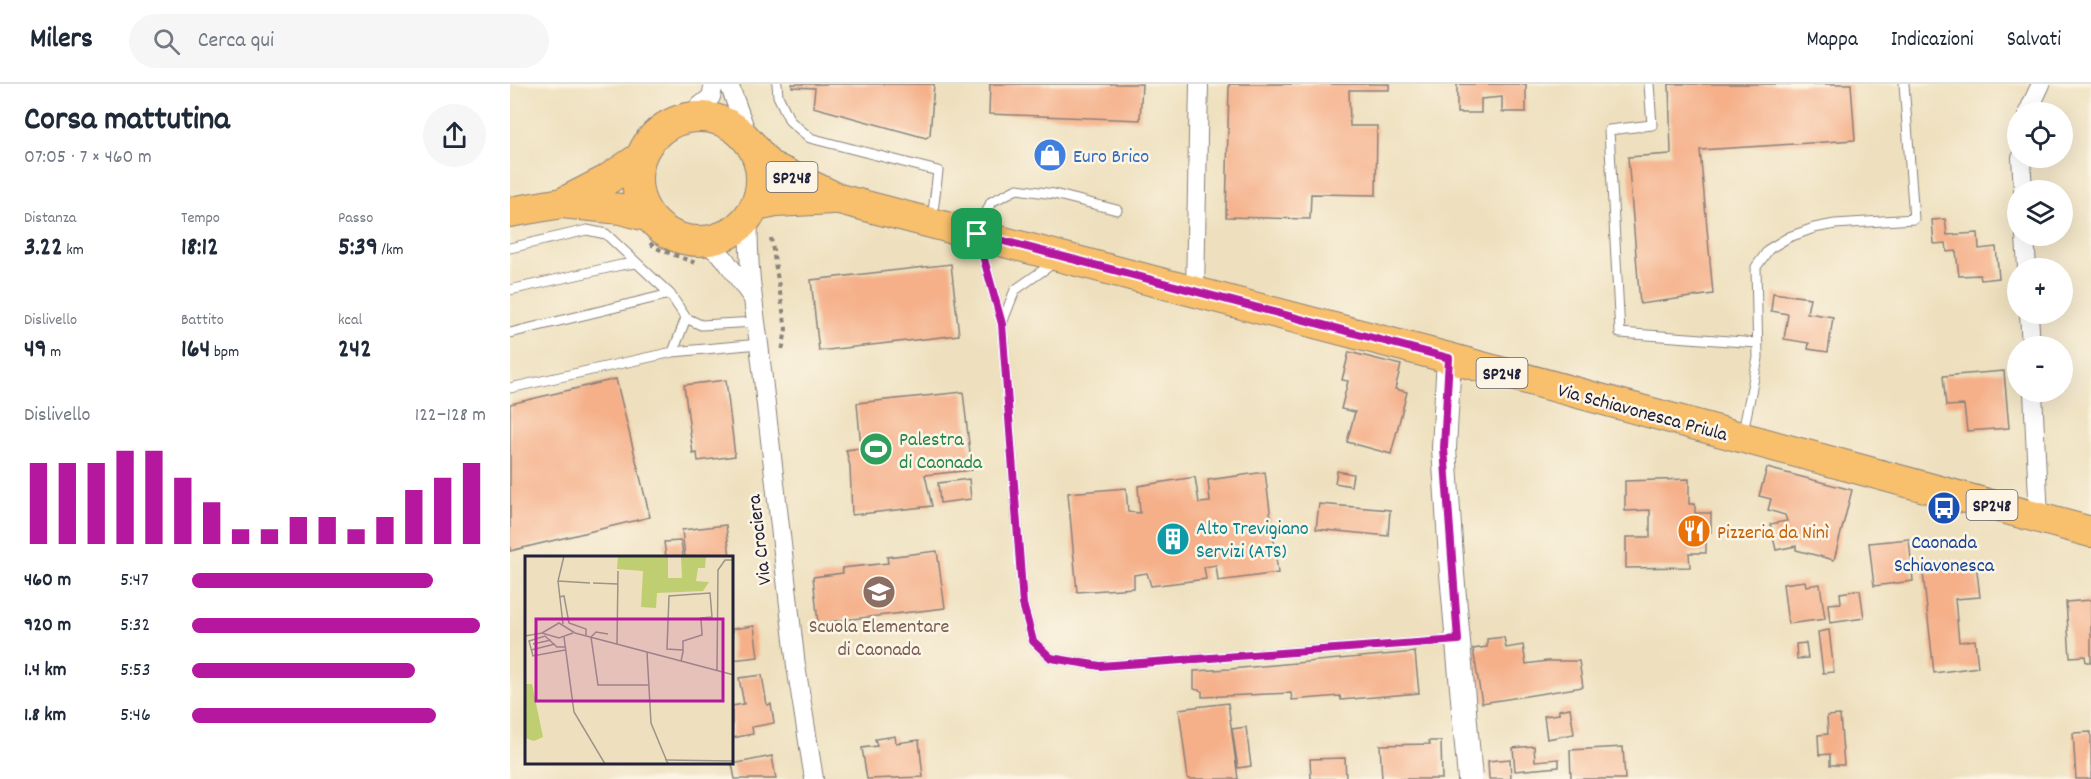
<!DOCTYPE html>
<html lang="it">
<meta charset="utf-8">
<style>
:root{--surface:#fff;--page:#f6f6f7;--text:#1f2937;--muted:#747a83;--line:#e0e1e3;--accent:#b5179e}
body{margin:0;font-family:Dekko,sans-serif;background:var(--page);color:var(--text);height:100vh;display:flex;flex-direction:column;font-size:22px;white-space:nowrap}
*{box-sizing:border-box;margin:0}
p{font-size:20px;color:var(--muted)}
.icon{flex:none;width:33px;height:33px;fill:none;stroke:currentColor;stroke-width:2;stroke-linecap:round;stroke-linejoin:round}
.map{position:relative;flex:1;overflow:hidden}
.side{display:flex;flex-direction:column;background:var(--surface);width:510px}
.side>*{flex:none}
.tools{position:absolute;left:1497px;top:18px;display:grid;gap:12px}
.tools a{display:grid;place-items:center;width:66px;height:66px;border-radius:50%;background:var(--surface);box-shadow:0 6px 24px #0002;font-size:30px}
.pin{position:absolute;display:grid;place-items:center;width:51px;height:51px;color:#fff;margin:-26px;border-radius:12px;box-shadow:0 3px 9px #0006}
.round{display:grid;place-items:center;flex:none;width:63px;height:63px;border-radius:32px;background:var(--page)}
.overview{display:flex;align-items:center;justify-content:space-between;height:102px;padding:0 24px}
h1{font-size:33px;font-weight:700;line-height:45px}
.figures{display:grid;grid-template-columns:repeat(3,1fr);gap:9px;height:102px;padding:6px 24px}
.figures div{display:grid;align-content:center}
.figures b{font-size:26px;font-weight:700}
.figures small{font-size:16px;font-weight:400}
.figures p{font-size:16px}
.chart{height:168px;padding:12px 24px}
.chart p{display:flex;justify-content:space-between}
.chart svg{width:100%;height:108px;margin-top:6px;stroke:var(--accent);stroke-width:6}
ul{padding:0 24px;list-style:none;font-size:20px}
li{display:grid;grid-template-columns:96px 72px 1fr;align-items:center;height:45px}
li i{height:15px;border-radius:8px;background:var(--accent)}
header{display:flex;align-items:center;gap:36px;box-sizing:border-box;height:84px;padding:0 30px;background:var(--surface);border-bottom:2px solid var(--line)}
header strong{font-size:28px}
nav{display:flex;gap:33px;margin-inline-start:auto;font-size:21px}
.search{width:420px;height:54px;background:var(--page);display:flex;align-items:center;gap:15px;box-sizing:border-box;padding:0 21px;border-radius:33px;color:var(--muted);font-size:22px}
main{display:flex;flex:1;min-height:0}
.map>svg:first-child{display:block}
.building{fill:#f5b08a}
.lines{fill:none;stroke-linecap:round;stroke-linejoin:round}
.service-casing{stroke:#88817c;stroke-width:11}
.minor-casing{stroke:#88817c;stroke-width:20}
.tertiary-casing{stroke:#88817c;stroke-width:26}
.primary-casing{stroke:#88817c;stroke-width:32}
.path{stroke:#88817c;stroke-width:4;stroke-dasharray:4.5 4.5;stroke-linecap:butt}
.service{stroke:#fff;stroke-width:9}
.minor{stroke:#fff;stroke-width:18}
.tertiary{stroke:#fff;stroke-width:24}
.primary{stroke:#f8bf6c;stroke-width:30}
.route-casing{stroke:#fff;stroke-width:12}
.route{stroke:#b5179e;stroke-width:8}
.labels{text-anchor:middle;stroke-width:5;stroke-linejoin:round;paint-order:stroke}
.shield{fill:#fcf5e5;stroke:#63616e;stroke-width:1.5}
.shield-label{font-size:18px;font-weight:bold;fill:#22223b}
.shop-label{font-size:20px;fill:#366cbe;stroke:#fcf5e5;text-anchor:start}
.street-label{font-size:20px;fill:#22223b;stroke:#fcf5e5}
.leisure-label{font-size:20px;fill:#27864d;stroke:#fcf5e5;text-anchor:start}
.culture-label{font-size:20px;fill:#0d838f;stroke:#fcf5e5;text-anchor:start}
.food-label{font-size:20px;fill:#c56008;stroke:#fcf5e5;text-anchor:start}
.transit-label{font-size:20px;fill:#164399;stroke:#fcf5e5}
.education-label{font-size:20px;fill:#785e54;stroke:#fcf5e5}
.inset-road{fill:none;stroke:#9c948a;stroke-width:1.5}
.view{fill:#b5179e;fill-opacity:0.15;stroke:#b5179e;stroke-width:3}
.inset-edge{fill:none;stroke:#22223b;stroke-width:3}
</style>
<header>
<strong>Milers</strong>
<div class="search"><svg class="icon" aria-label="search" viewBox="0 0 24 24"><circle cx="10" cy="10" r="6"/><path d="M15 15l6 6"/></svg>Cerca qui</div>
<nav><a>Mappa</a><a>Indicazioni</a><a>Salvati</a></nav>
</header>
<main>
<section class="side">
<div class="overview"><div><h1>Corsa mattutina</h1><p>07:05 · 7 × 460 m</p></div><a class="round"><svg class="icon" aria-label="share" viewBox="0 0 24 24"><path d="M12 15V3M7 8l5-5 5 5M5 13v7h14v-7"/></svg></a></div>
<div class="figures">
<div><p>Distanza</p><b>3.22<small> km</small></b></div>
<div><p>Tempo</p><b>18:12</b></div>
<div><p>Passo</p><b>5:39<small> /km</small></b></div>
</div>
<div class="figures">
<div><p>Dislivello</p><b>49<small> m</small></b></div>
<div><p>Battito</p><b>164<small> bpm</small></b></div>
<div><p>kcal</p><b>242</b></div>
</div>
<div class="chart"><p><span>Dislivello</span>122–128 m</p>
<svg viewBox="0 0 160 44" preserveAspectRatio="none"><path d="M5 44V11M15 44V11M25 44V11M35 44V6M45 44V6M55 44V17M65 44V27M75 44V38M85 44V38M95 44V33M105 44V33M115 44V38M125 44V33M135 44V22M145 44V17M155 44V11"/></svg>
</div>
<ul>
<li><b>460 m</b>5:47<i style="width:82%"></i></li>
<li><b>920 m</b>5:32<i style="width:98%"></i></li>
<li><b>1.4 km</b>5:53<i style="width:76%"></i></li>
<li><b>1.8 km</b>5:46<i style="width:83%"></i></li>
</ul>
</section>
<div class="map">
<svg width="1581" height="695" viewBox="0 0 1581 695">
<rect width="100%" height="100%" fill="#fcf5e5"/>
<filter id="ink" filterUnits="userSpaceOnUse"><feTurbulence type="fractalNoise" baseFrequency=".0167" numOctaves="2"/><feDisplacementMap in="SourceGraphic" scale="12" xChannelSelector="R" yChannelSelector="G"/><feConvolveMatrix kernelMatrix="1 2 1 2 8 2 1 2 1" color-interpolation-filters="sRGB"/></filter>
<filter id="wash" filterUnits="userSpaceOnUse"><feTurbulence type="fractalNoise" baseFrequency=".008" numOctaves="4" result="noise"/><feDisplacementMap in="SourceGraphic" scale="24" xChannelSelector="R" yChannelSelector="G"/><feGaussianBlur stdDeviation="1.35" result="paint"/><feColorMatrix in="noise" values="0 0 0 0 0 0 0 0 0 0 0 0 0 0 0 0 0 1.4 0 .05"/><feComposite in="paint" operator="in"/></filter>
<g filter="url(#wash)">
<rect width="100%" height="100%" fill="#eee0be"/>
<g id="blocks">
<path class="building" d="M282,0h142l-4,51 -4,3 -113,-31 2,-19 -23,-1z
M480,0h152l-2,36 -151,-6z
M719,0h160v6h-40l1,36h27l-1,69 -65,-1 -1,25 -84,-2z
M947,0h69v28h-24v-15l-21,2v14h-24z
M1159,0h182l4,56 -155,10 13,144 -73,10 -12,-147 43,-3z
M1435,135l2,16 31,-2 1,16 17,-2 3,31 -18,2 -1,-5 -21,1 -3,-25 -9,1 -1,-9 -12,1 -2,-24z
M441,180l8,71 -140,16 -8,-71z
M1263,209l37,5 -3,15 26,4 -5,35 -20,-3 1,-6 -25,-4 4,-25 -17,-3z
M839,268l52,13 -6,24 12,3 -16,62 -44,-12 8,-30 -14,-3 7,-28 -6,-1z
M1494,287l5,57 -42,3 -3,-26 -18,1 -3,-30z
M106,295l34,138 -140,34v-147z
M216,296l9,76 -37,5 -1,-8 -4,1 -9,-69z
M453,308l9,78 -47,5 7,31 -80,9 -2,-49 -4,-16 15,-2 -4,-45z
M1257,384l85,22 -18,70 -38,-10v-4l-20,4 -6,-26 17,-3 -2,-6 -17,-5 3,-11 -12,-3z
M827,387l16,3 -2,12 -16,-3z
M755,388l13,101 -60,8 -2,-16 -12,2 2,12 -55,7 -4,-13 -13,2v13l-57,4 -9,-99 58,-5 2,24 12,1 -2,-27 57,-9 4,26 11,-1 -2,-22z
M459,395l2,20 -31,4 -2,-20z
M1179,395v25h6v9h16v19h-5v21h-17l1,14 -64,1v-31h24v-27l-25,1v-30z
M809,420l71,6 -2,26 -72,-7z
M216,441l4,32h-45l-3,-27z
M1399,455l4,42 -39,5 -5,-43z
M171,457l2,16h-17l-2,-15z
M427,467l8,57 -127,15 -5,-46 30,-4 -1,-5 46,-5 -1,-6z
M1466,479l4,34 -25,2 4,43 16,-2 3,27 -44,6 -11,-100 35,-4v-4z
M1295,497l1,5 14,-2 5,35 -37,5 -5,-40z
M1350,506l4,28 -34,5 -2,-19 13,-1 -1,-10z
M1581,516v62h-5l-1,-6 -15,1 -4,-55z
M244,542l4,31 -26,3v-31z
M1319,546l5,42 -11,1 -5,-41z
M994,553l2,11 17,-3 3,19 21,-3h32l4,26 -101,16 -9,-54 14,-2v-8z
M1296,559l2,15 -11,1 -1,-15z
M905,568l4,41 -78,7 -1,-4 -48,4 -1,-7 -89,4v-6l-8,-2v-18l36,-2z
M252,591l5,30 4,-1 3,19 -22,4 1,7 -21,4v-32l12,-2 -5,-26z
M718,619l10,76h-50l-9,-70z
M1060,624l4,26 -27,5 -3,-23 15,-2v-4z
M1330,631l4,50h-14v-11l-11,1 -1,-20 10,-1 -1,-18z
M736,643l5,39 -13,2 -6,-39z
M1581,648v47h-15l-3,-46z
M385,652l1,7 23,-3 4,37 -56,2 -5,-31 15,-2 -2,-7z
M919,657h12l1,38h-60l-2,-34 50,-1z
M1024,662l1,15 24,-2v8l-44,4 -2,-23z
M1113,663l2,32h-54l-1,-29z
M262,672l4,23h-41l-3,-15z
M835,674l1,21h-35l-1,-20z
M1000,675l1,20h-22l-1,-18z"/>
</g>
</g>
<g filter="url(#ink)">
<use href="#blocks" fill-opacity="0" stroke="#88817c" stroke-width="1.5"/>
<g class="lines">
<defs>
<path id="service" d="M267,0l1,12 12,25 20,17 128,33 -6,49
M1139,0l3,41 -43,5 11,203 137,10
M607,126l-63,-16 -37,-5 -26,13 -14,32 25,89 21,281 10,37 18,17 49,8 358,-26
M0,164l77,-18 19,4 64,60 16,24 15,7 55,-3
M0,206l111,-25 16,-2
M492,239l13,-33 40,-28
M0,249l160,-39
M163,268l13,-34
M0,304l163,-36 86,-8
M1233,348l15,-74 -2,-91 13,-18 20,-12 25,-9 21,-4 79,-5 -10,-135"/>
<path id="minor" d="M219,0l21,58
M1518,28l13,-28
M175,34l26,-21 3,-13
M1511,74l2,32
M239,133c-2,43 4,84 10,127l37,322 18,113
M1515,152l2,32
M194,157l20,17 27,38
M685,208l4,-208
M1519,230l2,32
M1523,308l6,126"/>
<path id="tertiary" d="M939,274l-5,90 8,126 18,205"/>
<path id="primary" d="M127 95a62 62 0 1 1 124 0a62 62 0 1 1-124 0Z
M242,61l16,20 71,34 610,159 642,174
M52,119l43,-22 36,-24
M246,122l20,-4 57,-3
M0,128l52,-9 59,6 29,8"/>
</defs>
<use href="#service" class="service-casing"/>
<use href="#minor" class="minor-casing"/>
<use href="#tertiary" class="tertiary-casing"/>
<use href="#primary" class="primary-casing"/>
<path class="path" d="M261,154l15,91 -4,23
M140,159l6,5 42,16"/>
<use href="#service" class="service"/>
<use href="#minor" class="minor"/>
<use href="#tertiary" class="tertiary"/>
<use href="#primary" class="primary"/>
</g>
</g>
<g class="lines" filter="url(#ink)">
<defs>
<path id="route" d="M467,150l472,124 -5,90 14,192 -358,26 -49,-8 -18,-17 -10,-37 -21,-280z"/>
</defs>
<use href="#route" class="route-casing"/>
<use href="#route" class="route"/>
</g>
<defs>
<symbol id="shop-disc" viewBox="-11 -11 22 22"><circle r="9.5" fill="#3f7fe0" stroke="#fcf5e5"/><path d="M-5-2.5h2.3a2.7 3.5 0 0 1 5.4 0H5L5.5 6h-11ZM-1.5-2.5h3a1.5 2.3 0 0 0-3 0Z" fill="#fff"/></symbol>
<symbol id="stadium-disc" viewBox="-11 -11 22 22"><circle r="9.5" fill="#2e9e5b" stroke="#fcf5e5"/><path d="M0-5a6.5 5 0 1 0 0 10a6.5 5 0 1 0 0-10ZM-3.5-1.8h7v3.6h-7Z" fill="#fff"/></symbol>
<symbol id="bus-disc" viewBox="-11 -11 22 22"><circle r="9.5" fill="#1a4fb4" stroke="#fcf5e5"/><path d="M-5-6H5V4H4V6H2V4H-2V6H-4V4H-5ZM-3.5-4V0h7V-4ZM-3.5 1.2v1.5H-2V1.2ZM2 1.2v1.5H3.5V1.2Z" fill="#fff"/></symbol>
<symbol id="restaurant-disc" viewBox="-11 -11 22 22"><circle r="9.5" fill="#e8710a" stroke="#fcf5e5"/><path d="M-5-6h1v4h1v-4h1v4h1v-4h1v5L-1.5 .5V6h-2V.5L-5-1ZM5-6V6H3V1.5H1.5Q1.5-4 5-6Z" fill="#fff"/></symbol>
<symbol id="building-disc" viewBox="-11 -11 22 22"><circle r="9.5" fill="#0f9aa8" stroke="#fcf5e5"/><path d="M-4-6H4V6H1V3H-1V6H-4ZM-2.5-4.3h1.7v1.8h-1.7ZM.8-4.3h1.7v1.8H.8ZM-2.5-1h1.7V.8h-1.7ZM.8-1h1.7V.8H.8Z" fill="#fff"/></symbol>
<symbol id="school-disc" viewBox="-11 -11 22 22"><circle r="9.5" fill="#8d6e63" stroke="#fcf5e5"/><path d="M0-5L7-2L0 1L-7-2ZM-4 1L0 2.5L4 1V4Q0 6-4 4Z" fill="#fff"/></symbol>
</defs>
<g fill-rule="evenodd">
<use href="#shop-disc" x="521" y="52" width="38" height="38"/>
<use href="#stadium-disc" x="347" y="346" width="38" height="38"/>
<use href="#bus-disc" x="1415" y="405" width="38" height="38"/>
<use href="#restaurant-disc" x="1165" y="428" width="38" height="38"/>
<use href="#building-disc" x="644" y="436" width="38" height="38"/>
<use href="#school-disc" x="350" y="489" width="38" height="38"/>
</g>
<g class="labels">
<g class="shield">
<rect x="256.5" y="78" width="51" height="30" rx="4.5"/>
<rect x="966.5" y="274" width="51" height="30" rx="4.5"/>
<rect x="1456.5" y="406" width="51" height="30" rx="4.5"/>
</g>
<g class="shield-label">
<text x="282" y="99">SP248</text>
<text x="992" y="295">SP248</text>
<text x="1482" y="427">SP248</text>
</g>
<g class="shop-label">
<text x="563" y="78">Euro Brico</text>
</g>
<g class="street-label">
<text transform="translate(1133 327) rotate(15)" y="7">Via Schiavonesca Priula</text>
<text transform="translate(248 456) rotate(-97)" y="7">Via Crociera</text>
</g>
<g class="leisure-label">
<text x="389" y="361">Palestra<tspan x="389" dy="23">di Caonada</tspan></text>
</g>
<g class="culture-label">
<text x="686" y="450">Alto Trevigiano<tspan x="686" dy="23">Servizi (ATS)</tspan></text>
</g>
<g class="food-label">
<text x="1207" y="454">Pizzeria da Ninì</text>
</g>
<g class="transit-label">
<text x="1434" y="464">Caonada<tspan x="1434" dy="23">Schiavonesca</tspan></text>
</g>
<g class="education-label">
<text x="369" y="548">Scuola Elementare<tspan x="369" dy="23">di Caonada</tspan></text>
</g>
</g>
<g transform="translate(15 472)">
<rect width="208" height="208" fill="#eee0be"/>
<path d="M93,0h50v22h14l-1,-22h25l-1,12h-7l-2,13 13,1 -6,9 -46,2 -1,15 -15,-1 2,-36 -26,-2zM0,128h7l11,53 -9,4 -9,-3z" fill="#bfce70"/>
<path class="inset-road" d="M33,25l32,2M68,27l25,1M34,41l5,-1 5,27 17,6v6M38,68l-5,-43 6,-25M17,77l17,-10 16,10 159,42M83,78l-12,-2 -5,5 7,48h50M0,80l17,-3 17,5 14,-5M39,81l10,75 31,52M8,88l18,-4M92,88l1,-73M40,91h-8l-12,-11 -16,5 4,15 32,-6M6,94l24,-6M122,96l4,71 17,41M156,105l2,-9v-11l19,-6 -1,-17 11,-1 -2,-24 -41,3 -2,53 16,1M192,114l1,-100 7,-10h9M140,204l69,1"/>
<path class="view" d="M11,63h187v82h-187z"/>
<rect width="208" height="208" class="inset-edge"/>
</g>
</svg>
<div class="tools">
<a><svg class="icon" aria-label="locate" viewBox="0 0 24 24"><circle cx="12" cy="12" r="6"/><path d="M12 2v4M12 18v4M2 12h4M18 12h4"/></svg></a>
<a><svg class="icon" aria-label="layers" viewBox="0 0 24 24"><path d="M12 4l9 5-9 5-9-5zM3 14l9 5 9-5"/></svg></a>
<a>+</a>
<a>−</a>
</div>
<div class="pin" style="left:467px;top:150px;background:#1e9e55"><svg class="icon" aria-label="arrive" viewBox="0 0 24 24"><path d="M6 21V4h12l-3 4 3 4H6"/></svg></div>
</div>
</main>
